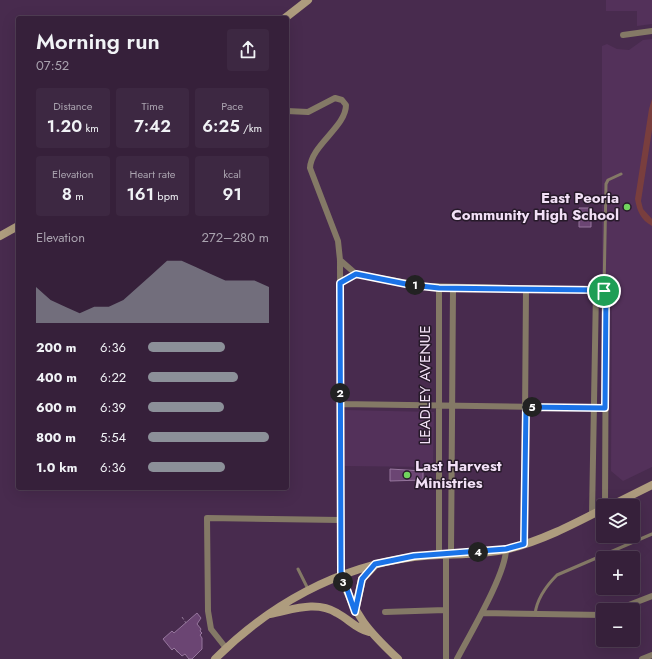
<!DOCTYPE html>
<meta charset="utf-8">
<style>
:root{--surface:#36203a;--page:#3d2842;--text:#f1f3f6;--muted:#aaa3af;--line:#503e54;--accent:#8c9099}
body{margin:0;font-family:Jost,sans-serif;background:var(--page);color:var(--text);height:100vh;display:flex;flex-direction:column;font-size:15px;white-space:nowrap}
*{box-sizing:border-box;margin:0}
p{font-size:13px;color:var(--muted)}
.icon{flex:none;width:22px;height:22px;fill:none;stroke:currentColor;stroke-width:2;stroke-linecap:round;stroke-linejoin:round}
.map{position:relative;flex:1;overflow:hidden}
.side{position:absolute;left:16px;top:16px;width:273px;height:474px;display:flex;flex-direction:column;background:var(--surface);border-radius:4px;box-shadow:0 4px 16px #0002,0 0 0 1px var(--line)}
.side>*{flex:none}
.controls{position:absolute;left:596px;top:499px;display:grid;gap:8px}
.controls a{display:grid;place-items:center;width:44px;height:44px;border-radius:4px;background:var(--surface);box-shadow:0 4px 16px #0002,0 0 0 1px var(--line);font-size:20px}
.pin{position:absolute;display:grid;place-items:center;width:34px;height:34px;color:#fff;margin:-17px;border:2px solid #fff;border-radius:50%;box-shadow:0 1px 4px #0007}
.km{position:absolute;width:20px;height:20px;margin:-10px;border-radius:50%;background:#222;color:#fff;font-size:11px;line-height:20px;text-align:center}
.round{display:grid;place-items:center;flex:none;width:42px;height:42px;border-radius:4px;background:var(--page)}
.summary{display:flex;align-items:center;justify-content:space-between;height:68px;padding:0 20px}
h1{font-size:22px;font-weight:600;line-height:30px}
.metrics{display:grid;grid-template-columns:repeat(3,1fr);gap:6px;height:68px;padding:4px 20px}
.metrics div{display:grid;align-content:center;border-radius:4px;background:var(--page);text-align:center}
.metrics b{font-size:17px;font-weight:600}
.metrics small{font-size:11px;font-weight:400}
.metrics p{font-size:11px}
.chart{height:112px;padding:8px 20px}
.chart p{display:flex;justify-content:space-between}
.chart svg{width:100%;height:72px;margin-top:4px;fill:var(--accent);opacity:.7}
ul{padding:0 20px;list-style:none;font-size:13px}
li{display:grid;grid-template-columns:64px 48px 1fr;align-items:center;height:30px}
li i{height:10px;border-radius:5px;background:var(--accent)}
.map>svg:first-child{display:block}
.built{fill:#53315a}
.green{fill:#793e3e}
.building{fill:#6b4573;stroke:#96769d}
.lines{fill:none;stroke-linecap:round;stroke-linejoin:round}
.path{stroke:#957d9a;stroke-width:1;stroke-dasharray:3 2;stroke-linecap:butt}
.lane{stroke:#847966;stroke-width:3}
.street{stroke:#847966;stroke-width:6}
.secondary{stroke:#ae9c7e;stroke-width:8}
.route-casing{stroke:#fff;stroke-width:8}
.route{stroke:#1a73e8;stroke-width:5}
.poi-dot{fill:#71d35e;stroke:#271a2a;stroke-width:1.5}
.labels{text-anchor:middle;stroke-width:3;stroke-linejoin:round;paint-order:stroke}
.poi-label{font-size:15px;font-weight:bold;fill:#f2e0f6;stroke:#271a2a;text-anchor:end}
.street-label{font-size:15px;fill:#f2e0f6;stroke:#271a2a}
</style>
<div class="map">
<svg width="652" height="659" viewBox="0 0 652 659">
<rect width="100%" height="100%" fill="#482b4e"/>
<path class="built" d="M606,0h46v24l-15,2v-15h-31z
M652,39v428l-29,14 -12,-10 1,-189 -10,1v-237l5,-2 10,5 12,1 14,-10z
M345,410l89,2 -1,55 -89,-1z"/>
<path class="green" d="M652,99v31l-11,71 2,8 9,10v7c-11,-6 -15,-15 -17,-27l14,-90z"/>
<path class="building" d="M579,208h12v19h-12z
M390,469l33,2v9l-33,1z
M197,613l4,5 -4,6 4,5 -1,2 2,2 -2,2 2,3v11l-10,10h-3l-4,-5 -3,2 -8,-8 -2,2 -9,-11 9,-8 2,2z"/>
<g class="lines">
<path class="path" d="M182,617l4,6
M176,650l3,4"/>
<path class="lane" d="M604,291l2,-107 2,-4 13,-6
M298,569l10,20
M535,614c2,-16 11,-28 22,-39l95,-41"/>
<path class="street" d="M623,35l29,-4
M287,111l21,1 27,-14 7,2 4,5c0,22 -35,40 -36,63l28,73 2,19 1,315
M340,260l16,14 69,12 171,4 10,2 -1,214
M340,283l16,-9
M439,288v266
M340,404l265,4
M592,515l4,-225
M524,544l2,-255
M451,553l2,-265
M616,610l36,-14
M385,612l60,-2
M482,613l121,2
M226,648l-15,-19 -3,-18 -1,-93 133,2
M446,659v-106
M457,659c13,-25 49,-85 49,-110
M642,659l10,-4"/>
<path class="secondary" d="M285,18l23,-18
M0,236l18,-10
M610,506l42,-21
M341,575c14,41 26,55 57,84
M355,611l7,-32 13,-14
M270,614c22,-4 46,-14 67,-1 13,7 18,15 32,19
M215,659c54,-54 122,-92 199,-102 30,-4 63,-1 94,-8 33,-8 64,-24 95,-40"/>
</g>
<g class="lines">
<defs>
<path id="route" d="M356,274l55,11 28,3 157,2 8,1 2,3 -1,114 -79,-1 -2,137 -18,5 -92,7 -39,8 -13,15 -7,33 -14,-40 -1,-289z"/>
</defs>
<use href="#route" class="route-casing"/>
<use href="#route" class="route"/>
</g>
<g class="poi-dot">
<circle cx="627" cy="207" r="4"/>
<circle cx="407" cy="475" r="4"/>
</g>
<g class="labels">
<g class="poi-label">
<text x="619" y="203">East Peoria<tspan x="619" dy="17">Community High School</tspan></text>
<text x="415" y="471" text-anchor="start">Last Harvest<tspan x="415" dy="17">Ministries</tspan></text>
</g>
<g class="street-label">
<text transform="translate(425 385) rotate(-90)" y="5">LEADLEY AVENUE</text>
</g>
</g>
</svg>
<div class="controls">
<a><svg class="icon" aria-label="layers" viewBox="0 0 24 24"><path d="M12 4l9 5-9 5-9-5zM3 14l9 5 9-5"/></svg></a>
<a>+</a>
<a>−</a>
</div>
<div class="pin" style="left:604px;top:291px;background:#1e9e55"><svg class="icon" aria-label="arrive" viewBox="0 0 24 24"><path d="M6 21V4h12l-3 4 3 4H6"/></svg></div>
<b class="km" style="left:415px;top:285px">1</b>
<b class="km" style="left:340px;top:393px">2</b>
<b class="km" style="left:343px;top:582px">3</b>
<b class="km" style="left:478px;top:552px">4</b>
<b class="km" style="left:532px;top:407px">5</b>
<section class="side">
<div class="summary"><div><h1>Morning run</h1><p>07:52</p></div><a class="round"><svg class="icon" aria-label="share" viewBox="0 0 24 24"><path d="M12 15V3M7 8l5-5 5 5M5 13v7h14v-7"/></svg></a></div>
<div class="metrics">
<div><p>Distance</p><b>1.20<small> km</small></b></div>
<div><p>Time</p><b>7:42</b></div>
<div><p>Pace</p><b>6:25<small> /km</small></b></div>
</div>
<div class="metrics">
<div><p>Elevation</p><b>8<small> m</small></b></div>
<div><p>Heart rate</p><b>161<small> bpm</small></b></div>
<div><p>kcal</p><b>91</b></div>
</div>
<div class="chart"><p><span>Elevation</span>272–280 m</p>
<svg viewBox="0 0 160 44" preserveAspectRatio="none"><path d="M0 44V22L10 30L20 34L30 38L40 34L50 34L60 30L70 22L80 14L90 6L100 6L110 10L120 14L130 18L140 18L150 18L160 22V44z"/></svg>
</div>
<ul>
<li><b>200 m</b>6:36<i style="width:64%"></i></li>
<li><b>400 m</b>6:22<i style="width:74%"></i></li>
<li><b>600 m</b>6:39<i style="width:63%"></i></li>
<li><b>800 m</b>5:54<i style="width:100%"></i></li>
<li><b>1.0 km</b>6:36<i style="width:64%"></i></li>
</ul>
</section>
</div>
